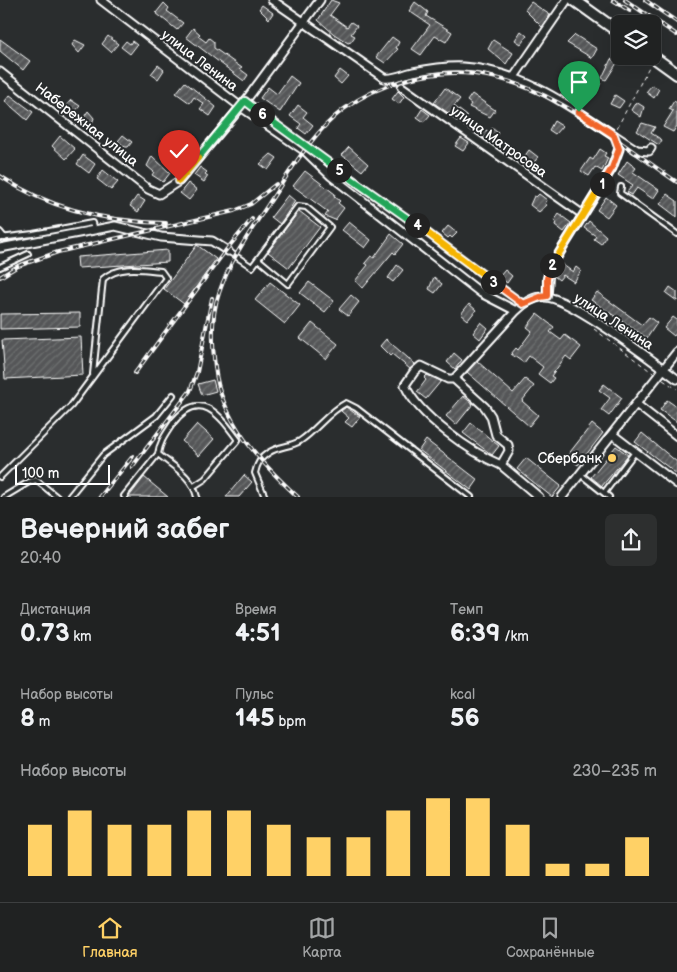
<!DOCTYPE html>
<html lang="ru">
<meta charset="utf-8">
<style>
:root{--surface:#202222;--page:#2d2f2f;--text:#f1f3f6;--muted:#a2a4a5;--line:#3d3f40;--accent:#ffd166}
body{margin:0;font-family:"Balsamiq Sans",sans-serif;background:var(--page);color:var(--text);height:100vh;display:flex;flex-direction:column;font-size:19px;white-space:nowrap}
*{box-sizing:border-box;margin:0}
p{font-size:16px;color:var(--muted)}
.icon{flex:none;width:28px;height:28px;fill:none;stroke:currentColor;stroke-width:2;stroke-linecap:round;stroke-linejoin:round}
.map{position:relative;height:497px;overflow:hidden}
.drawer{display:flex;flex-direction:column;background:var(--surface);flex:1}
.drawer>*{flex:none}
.tools{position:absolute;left:611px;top:15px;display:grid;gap:10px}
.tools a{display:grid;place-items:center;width:50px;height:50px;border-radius:8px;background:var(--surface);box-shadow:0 5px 20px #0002,0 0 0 1px var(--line);font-size:25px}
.scale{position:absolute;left:15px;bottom:12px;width:95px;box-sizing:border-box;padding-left:5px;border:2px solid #fff;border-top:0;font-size:14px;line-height:18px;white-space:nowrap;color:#fff;-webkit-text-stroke:4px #2a2d2e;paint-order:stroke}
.pin{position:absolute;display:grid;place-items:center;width:42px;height:42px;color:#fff;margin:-51px -21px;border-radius:50% 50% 50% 0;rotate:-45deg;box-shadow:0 0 5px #0007}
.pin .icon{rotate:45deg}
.km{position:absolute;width:25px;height:25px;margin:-12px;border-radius:50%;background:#222;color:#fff;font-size:14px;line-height:25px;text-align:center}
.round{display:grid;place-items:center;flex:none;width:52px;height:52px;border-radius:8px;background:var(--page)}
.headline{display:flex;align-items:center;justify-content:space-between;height:85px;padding:0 20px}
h1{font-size:28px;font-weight:700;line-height:38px}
.stats{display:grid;grid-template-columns:repeat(3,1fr);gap:8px;height:85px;padding:5px 20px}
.stats div{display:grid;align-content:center}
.stats b{font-size:25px;font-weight:700}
.stats small{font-size:14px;font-weight:400}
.stats p{font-size:14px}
.chart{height:140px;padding:10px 20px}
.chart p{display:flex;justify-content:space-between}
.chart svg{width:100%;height:90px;margin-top:5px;stroke:var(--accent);stroke-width:6}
.tab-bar{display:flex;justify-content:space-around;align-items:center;height:70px;border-top:1px solid var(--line);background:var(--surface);font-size:14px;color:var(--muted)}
.tab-bar a{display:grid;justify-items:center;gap:2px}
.tab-bar .on{color:var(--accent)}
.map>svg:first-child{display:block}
.building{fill:url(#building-hatch);stroke:#fff}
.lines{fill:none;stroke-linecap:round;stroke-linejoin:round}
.lane-casing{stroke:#fff;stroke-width:8}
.street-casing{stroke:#fff;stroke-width:11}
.secondary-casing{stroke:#fff;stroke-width:14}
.path{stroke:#fff;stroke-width:1;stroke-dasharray:4 4;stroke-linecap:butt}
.lane{stroke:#2a2d2e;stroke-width:4}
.street{stroke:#2a2d2e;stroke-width:7}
.secondary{stroke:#2a2d2e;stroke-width:10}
.rail-casing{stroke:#fff;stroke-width:4}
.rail{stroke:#2a2d2e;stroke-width:2;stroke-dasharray:5.5;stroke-linecap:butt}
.split-1-casing{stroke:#fff;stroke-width:10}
.split-2-casing{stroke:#fff;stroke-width:10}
.split-3-casing{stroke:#fff;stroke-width:10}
.split-4-casing{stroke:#fff;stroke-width:10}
.split-5-casing{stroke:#fff;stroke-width:10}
.split-6-casing{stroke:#fff;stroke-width:10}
.split-7-casing{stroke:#fff;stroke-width:10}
.split-8-casing{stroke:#fff;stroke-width:10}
.split-1{stroke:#f0652b;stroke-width:6}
.split-2{stroke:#f5b400;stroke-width:6}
.split-3{stroke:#f0652b;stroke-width:6}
.split-4{stroke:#f5b400;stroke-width:6}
.split-5{stroke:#22a559;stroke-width:6}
.split-6{stroke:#22a559;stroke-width:6}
.split-7{stroke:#22a559;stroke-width:6}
.split-8{stroke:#f5b400;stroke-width:6}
.poi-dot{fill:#ffd166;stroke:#2a2d2e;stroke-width:2}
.labels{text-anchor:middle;stroke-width:4;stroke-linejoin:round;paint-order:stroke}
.street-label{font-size:14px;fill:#fff;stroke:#2a2d2e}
.poi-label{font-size:14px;fill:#fff;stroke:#2a2d2e;text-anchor:end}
</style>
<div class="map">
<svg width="677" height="497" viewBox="0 0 677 497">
<defs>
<pattern id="building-hatch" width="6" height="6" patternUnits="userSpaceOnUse" patternTransform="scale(1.25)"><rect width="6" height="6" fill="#555758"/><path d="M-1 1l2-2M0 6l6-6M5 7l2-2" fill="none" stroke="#6e7071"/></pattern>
</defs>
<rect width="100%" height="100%" fill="#2a2d2e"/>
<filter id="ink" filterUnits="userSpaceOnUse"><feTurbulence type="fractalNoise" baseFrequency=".02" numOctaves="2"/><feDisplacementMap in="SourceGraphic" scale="10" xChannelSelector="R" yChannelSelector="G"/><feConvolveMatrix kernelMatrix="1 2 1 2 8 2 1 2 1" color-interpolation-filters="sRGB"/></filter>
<g filter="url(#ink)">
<path class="building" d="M331,0l8,3 -9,12 17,12 4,-5 6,4 -6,8 4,2 -4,6 -3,1 -14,-9 -16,-14z
M415,2l13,10 -2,4 26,16 -6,10 -11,-6 -14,19 -9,-6 18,-24 -21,-14z
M531,2l19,13 -8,12 -17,-17z
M164,3l5,5 -2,3 16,12 -6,7 -21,-17z
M262,5l11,8 -4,6 -10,-10z
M193,28l7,6 -2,2 8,6 3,-4 5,4v6l28,20 -2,1 8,6 -4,6 -58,-44z
M521,31l6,5 -6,8 -6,-4z
M575,35l22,14 -5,9 -25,-15z
M108,36l10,8 -7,8 -9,-8z
M392,37l7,5 -3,6 2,1 -13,14 -9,-6z
M0,39l30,22 -7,9 -23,-19z
M75,40l10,5 -6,8 -7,-8z
M493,40l20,13 -7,11 -18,-15z
M126,41l4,3 2,-3 5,4 -7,9 -9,-7z
M611,59l6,4 -11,17 -4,-2z
M158,65l6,5 -6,9 -7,-5z
M340,70l8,6 -7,8 -7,-6z
M290,76l9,7 -19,29 -20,-14 8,-11 9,7z
M590,76l11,7 -6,10 -12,-8z
M185,82l31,25 -6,9 -10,-7 4,-5 -10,-7 -4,6 -14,-10z
M652,85l7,4 -5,9 -8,-6z
M445,88l15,11 -6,7 13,10 -2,9 -31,-22z
M398,91l6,6 -5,7 -7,-5z
M472,94l23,16 -5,7 -21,-10 2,-3 -4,-3z
M10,95l23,17 -6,8 -22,-19z
M615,95l9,6 -5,7 -9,-4z
M71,100l9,6 -8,9 -8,-7z
M674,101l3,2v23l-4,6 -10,-5 10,-16 -4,-2z
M636,102l8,5 -3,10 -10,-7z
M298,105l9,7 -4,5 10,8 -7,9 -8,-6 3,-4 -11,-8z
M422,109l8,6 -6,7 -7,-5z
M88,111l6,7 -3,8 -9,-6z
M554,121l8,5 -7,8 -6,-4z
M642,123l13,4 -4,6 11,7 -3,5 -22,-14z
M492,128l6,5 -8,10 -9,-7 5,-6 3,2z
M123,135l9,7 -4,5h-3l-7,-6z
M60,136l15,13 -9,10 -14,-13z
M461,138l8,5 -6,8 -8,-5z
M349,147l19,17 -6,7 -20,-16z
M600,149l6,4 -2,3 4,2 -6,13 -7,-4 -6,9 -8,-5 9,-13 3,2z
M529,150l9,7 -7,10 -9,-7z
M271,154l6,4 -9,12 -8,-6z
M83,155l12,9 -6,9 -12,-9z
M152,156l18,17 -7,9 -11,-7 2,-3 -7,-6z
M627,161l9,7 -3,4 26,18 -6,9 -16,-11 -5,7 -5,-3 6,-7 -15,-10z
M200,167l7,5 -2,2 3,2 -4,6 -10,-7z
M103,170l15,12 -7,8 -14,-11z
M305,171l30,23 -1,2 6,5 -2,2 6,5 -9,12 -10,-4 3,-4 -35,-26z
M188,183l9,7 -8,10 -9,-7z
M539,194l8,6 -2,4 2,1 -8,7 -9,-7 4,-9 2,1z
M667,194l10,7v16l-17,-13z
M288,195l7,6 -15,23 -9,-7z
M137,196l8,5 -7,11 -8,-6z
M606,197l10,8 -9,12 -10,-7z
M299,211l21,16 -31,41 -21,-16z
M559,214l12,9 -7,9 -9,-7 1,-3 -2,-1z
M589,221l17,15 -5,8 -7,-5 2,-3 -12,-8z
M349,222l22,18 -6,8 -23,-18z
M448,226l9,7 -5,5 -2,-2 -2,2 -6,-5z
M391,234l12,10 -8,10 -2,-2 -30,36 -8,-7 13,-16 -3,-2 6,-7 3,2z
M197,245l19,14 -32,45 -20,-15z
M168,250v12l-90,6 -1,-11z
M560,263l13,9 3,-5 5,4 -7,11 -11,-7 -4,5 -5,-4z
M397,265l6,5 -10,12 -5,-4z
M505,270l7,6 -5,7 -8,-6z
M434,277l8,7 -7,9 -6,-4z
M270,282l30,23 -15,19 -30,-24z
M309,282l25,19 -9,11 -25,-19z
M670,287l7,5v9l-11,-8z
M597,292l45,33 7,-8 8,6 -10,15 -56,-38z
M351,295l8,7 -11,14 -9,-7z
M469,304l7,6 -8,10 -7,-6z
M80,313v14l-80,2v-15z
M537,314l17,13 -4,5 11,8 4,-5 16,12 -10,13 -5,-4 -15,20 3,2 -4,5 -12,-9 5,-7 -14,-11 -5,7 -13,-9 5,-6 2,2 14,-19 -5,-4z
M673,317l4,3v12l-3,4 -10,-8z
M481,322l7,6 -8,11 -7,-6z
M312,323l26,21 -12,15 -26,-21z
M81,337l2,38 -78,4 -3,-39z
M386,339l29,25 -5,5 -18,-15 -2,2 -10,-10z
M454,353l8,7 -7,9 -8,-7z
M477,361l36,32 12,-14 9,7 -12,15 16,14 -9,11 -62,-54z
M427,375l14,6 -15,18 -9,-7 9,-12 -2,-2z
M213,380l3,11 -14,4 -4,-11z
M604,384l18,14 -13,18 -8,-6 9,-12 -11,-8z
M463,396l10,8 -17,21 -10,-9z
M667,400l10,7v15l-17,-12z
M346,407l14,10 -8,10 -7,-5 4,-4 -8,-7z
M471,423l28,23 -7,9 -29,-22z
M197,424l17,15 -15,17 -17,-15z
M592,424l11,9 -25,32 -11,-9z
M642,433l35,29v12l-42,-32z
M426,440l52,40 -7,10 -52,-40z
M616,446l12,9 -26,31 -11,-9z
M526,458l35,28 -9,11 -35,-28z
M244,475l8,7 -13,15h-13z
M144,477l24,20h-39z"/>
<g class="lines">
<defs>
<path id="lane" d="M621,187l-1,6 57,41
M0,232l5,6
M0,238l33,-4 59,-11 2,7
M228,251l24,16 6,-8 40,-53 8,1 24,20 -42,57 -30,-25
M0,267l28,-13
M158,454c2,-13 8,-20 15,-31 27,-35 46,-9 65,17l-33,39 -11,7
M580,474l29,23
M0,477l71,-71 95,-128 -5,-7c-20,-2 -42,-6 -58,8l-10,95
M604,493l31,-41
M4,497l25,-15 7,-2 21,17
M69,497l34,-42 53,-39 17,-21
M125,497l-1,-1 34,-42c16,13 34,22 39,43
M265,497l-10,-24c2,-9 5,-15 13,-20 10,-7 22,-6 32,-12 17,-11 28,-29 46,-38l10,5 115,89"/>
<path id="street" d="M101,0l140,107 64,44 26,25 150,117 35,18c7,-7 19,-16 30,-14 26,2 107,64 131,82
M272,0l112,78c9,2 20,-4 29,-6 16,-3 34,-6 50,-5 66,4 120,49 174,83l12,1 2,-3
M0,72l148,117 11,5 20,-13 62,-74 79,-107
M514,77l53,-77
M402,87l180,127
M0,248l115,-22 46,11 51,4 16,10
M547,297l2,-27 63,-102 7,-19
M516,311l-62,68 31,28 6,9 5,19 12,10 1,6 -8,14 38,32
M454,379h-6l-27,-13 -7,6 -9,13c12,30 67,68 96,80
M636,404l41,32
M612,434l65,50
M562,497l115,-145"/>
<path id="secondary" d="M574,0l46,33
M652,56l25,18"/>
</defs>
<use href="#lane" class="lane-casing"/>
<use href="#street" class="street-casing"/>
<use href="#secondary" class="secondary-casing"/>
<path class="path" d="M617,128l33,-63
M324,159l82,57 113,85
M594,329l59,44
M663,380l14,9"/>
<use href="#lane" class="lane"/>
<use href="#street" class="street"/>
<use href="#secondary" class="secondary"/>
<defs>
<path id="rail" d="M613,0l17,11
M625,0l52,35
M645,0l32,22
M0,176c49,33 108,46 166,47
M0,277l18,-11 40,-14 176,-41 17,-7 25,-20
M135,373l91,-123 26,-31
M132,467l58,-76 7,-19 15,-74
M100,497l33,-41
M298,497c-38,-35 -77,-76 -83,-130 -3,-23 -4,-51 4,-74 11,-33 31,-61 50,-90 22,-33 43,-70 75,-94 35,-26 86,-40 130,-35 75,8 142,67 203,108"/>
</defs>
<use href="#rail" class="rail-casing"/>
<use href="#rail" class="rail"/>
</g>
</g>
<g class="lines" filter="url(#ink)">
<defs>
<path id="split-1" d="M579,112l35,23 5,14 -7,19 -10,16"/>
<path id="split-2" d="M552,265l50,-81"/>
<path id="split-3" d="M493,282l30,22 17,-7 7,-1v-18l5,-13"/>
<path id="split-4" d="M417,225l76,57"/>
<path id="split-5" d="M339,170l78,55"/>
<path id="split-6" d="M262,114l77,56"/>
<path id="split-7" d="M198,158l47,-57 17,13"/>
<path id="split-8" d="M179,181l19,-23"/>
</defs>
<use href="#split-1" class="split-1-casing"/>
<use href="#split-2" class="split-2-casing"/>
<use href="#split-3" class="split-3-casing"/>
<use href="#split-4" class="split-4-casing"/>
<use href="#split-5" class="split-5-casing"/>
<use href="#split-6" class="split-6-casing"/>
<use href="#split-7" class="split-7-casing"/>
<use href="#split-8" class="split-8-casing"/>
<use href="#split-1" class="split-1"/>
<use href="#split-2" class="split-2"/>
<use href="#split-3" class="split-3"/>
<use href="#split-4" class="split-4"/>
<use href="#split-5" class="split-5"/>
<use href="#split-6" class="split-6"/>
<use href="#split-7" class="split-7"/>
<use href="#split-8" class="split-8"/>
</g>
<circle class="poi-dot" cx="612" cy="458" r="5"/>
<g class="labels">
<g class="street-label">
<text transform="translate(200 60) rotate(37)" y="5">улица Ленина</text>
<text transform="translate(87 124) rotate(38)" y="5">Набережная улица</text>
<text transform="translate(499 141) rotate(35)" y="5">улица Матросова</text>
<text transform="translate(614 321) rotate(33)" y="5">улица Ленина</text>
</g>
<g class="poi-label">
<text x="602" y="463">Сбербанк</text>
</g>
</g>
</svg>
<div class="tools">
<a><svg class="icon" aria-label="layers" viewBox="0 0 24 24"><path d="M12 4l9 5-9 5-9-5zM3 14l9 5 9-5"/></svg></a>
</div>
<div class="scale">100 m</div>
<div class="pin" style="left:579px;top:112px;background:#1e9e55"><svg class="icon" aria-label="arrive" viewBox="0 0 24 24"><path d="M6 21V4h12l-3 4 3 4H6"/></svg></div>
<div class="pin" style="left:179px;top:181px;background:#d93025"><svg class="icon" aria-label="check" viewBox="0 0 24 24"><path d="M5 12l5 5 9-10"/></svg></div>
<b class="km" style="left:602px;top:184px">1</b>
<b class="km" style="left:552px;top:265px">2</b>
<b class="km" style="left:493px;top:282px">3</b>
<b class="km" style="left:417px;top:225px">4</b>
<b class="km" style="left:339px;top:170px">5</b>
<b class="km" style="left:262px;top:114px">6</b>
</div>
<section class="drawer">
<div class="headline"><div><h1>Вечерний забег</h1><p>20:40</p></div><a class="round"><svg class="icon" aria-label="share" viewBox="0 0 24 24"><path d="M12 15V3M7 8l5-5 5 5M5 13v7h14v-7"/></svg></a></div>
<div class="stats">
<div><p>Дистанция</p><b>0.73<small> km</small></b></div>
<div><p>Время</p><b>4:51</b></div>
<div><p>Темп</p><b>6:39<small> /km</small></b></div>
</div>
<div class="stats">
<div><p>Набор высоты</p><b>8<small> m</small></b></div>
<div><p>Пульс</p><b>145<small> bpm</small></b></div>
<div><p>kcal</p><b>56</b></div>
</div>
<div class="chart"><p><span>Набор высоты</span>230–235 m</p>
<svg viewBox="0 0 160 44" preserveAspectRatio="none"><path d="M5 44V19M15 44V12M25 44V19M35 44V19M45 44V12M55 44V12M65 44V19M75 44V25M85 44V25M95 44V12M105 44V6M115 44V6M125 44V19M135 44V38M145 44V38M155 44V25"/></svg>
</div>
</section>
<nav class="tab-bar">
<a class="on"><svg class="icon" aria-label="home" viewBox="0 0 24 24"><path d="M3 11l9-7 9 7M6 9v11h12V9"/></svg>Главная</a>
<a><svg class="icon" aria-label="map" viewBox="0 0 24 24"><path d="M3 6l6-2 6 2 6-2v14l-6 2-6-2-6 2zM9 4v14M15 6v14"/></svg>Карта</a>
<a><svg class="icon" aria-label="saved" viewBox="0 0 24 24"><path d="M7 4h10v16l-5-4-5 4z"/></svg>Сохранённые</a>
</nav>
